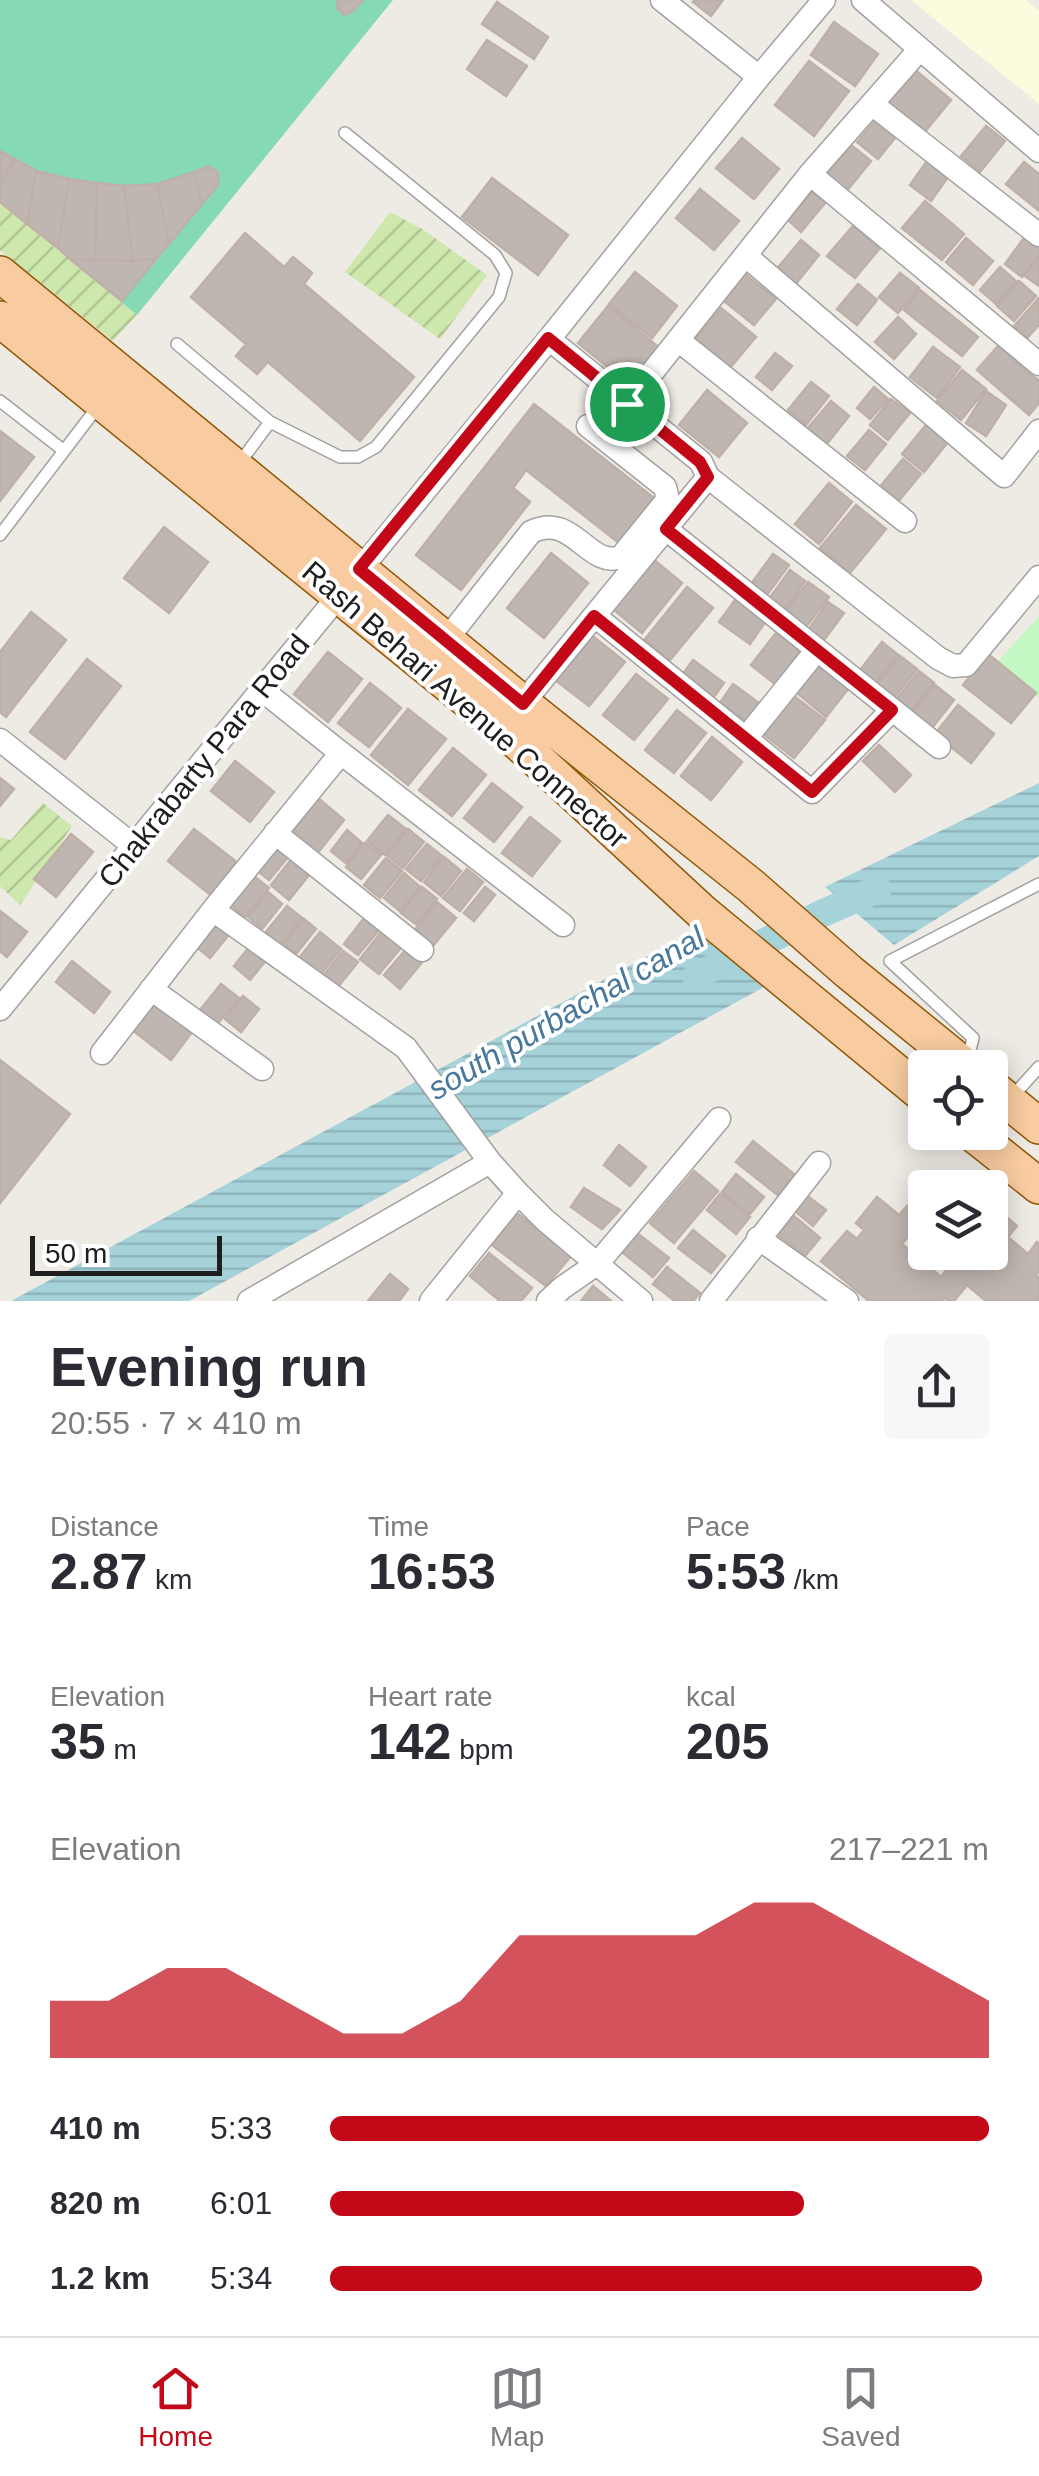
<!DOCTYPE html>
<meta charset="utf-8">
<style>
:root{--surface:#fff;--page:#f7f7f7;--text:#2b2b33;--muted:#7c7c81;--line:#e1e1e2;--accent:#c30917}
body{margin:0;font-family:Helvetica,sans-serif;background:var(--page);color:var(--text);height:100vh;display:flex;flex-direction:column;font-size:38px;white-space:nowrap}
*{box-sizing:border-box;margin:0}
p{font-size:32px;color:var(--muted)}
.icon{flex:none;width:55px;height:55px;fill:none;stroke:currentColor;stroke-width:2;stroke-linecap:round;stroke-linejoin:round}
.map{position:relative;height:1301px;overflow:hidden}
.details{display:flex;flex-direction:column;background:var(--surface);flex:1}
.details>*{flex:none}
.controls{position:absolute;left:908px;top:1050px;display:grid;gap:20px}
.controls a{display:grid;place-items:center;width:100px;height:100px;border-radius:10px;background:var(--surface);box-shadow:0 5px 25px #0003;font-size:50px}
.scale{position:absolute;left:30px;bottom:25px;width:192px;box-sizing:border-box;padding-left:10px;border:5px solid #1e1e1e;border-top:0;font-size:28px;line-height:35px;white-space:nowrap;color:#1e1e1e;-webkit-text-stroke:8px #fff;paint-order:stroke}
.pin{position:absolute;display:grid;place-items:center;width:85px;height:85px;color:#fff;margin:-42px;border:5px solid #fff;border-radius:50%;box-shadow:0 2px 10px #0007}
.round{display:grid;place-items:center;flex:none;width:105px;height:105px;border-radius:10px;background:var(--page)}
.head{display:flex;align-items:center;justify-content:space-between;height:170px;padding:0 50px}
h1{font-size:55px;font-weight:700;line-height:75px}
.figures{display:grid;grid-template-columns:repeat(3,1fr);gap:15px;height:170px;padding:10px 50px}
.figures div{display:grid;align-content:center}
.figures b{font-size:50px;font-weight:700}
.figures small{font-size:28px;font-weight:400}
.figures p{font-size:28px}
.chart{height:280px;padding:20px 50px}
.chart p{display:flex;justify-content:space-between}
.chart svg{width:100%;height:180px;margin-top:10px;fill:var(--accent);opacity:.7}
ul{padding:0 50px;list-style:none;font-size:32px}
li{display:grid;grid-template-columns:160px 120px 1fr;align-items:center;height:75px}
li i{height:25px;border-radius:12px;background:var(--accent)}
.tab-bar{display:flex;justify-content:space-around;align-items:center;height:140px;border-top:2px solid var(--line);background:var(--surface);font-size:28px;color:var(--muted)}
.tab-bar a{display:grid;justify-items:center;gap:5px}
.tab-bar .active{color:var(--accent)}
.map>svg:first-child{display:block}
.education{fill:#fdfbde}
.park{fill:#c3f7c3}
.garden{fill:url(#garden-furrows)}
.pitch{fill:#86dab3}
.water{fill:url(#water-rules)}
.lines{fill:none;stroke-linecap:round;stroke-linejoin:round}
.canal{stroke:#a6d2da;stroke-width:28}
.building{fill:#bfb6b1;stroke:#bfb0a7;stroke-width:2.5}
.service-casing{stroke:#a2a2a2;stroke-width:14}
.minor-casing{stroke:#a2a2a2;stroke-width:25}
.primary-casing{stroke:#915907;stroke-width:38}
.service{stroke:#fff;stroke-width:11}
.minor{stroke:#fff;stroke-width:22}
.primary{stroke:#f8cba0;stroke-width:35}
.route-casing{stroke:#fff;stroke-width:20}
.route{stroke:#c30917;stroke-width:12}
.labels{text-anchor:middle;stroke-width:8;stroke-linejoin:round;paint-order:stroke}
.street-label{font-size:30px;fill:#1e1e1e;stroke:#fff}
.water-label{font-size:32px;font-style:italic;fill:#49789a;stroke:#fff}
</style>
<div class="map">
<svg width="1039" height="1301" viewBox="0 0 1039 1301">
<defs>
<pattern id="garden-furrows" width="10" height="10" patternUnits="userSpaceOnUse" patternTransform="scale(2.5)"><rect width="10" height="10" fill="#cde7ac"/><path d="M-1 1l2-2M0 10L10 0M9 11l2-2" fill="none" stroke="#b0c694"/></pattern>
<pattern id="water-rules" width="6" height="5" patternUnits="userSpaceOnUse" patternTransform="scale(2.5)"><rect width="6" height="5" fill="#a6d2da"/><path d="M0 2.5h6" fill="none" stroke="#8eb4bb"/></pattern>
</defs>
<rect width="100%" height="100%" fill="#eeeae4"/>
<path class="education" d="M911,0h115l13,11v93z"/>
<path class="park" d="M1039,616v81l-47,-29z"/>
<path class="garden" d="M0,203l137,112 -24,26 -113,-91z
M390,212l32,17 65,46 -47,64 -95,-67z
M43,803l29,23 -52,79 -20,-19v-49l11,3z"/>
<path class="pitch" d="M0,0h338l7,15 9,-5 9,-10h30l-256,315 -137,-113 122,98 96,-115v-12l-9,-6 -52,17 -33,2 -44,-4 -44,-11 -36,-20z"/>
<path class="water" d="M1039,783v73l-145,89 -69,-58z
M694,931l70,56 -575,314h-178z"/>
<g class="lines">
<path class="canal" d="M696,976l125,-62 57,-25"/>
</g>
<path class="building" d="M338,0h25l-9,10 -9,5 -8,-7z
M694,0h29l-12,16 -18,-14z
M497,2l51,35 -14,22 -52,-35z
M834,22l44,32 -23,32 -44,-31z
M487,40l40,26 -21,30 -39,-27z
M809,61l40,30 -35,45 -39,-31z
M914,69l37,31 -32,39 -37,-32z
M879,116l20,17 -21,26 -21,-17z
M986,126l19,15 -25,31 -19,-16z
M742,138l37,31 -25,30 -38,-31z
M851,145l20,16 -25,31 -20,-17z
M0,151l15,8 -15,24z
M15,159l21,12 -9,53 -27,-22v-19z
M927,161l21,16 -17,24 -21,-16z
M1024,162l15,12v37l-33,-27z
M209,166l9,7v12l-16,19 -8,-32z
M36,171l33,8 -11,69 -31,-24z
M194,172l8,32 -33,40 -12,-60z
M492,178l76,57 -30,40 -76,-58z
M69,179l28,4 -2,77 -25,-1 -12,-11z
M97,183l27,3 9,75 -38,-1z
M157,184l12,60 -12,14 -24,3 -9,-75z
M700,189l39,32 -25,29 -38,-32z
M812,192l13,11 -24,29 -13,-12z
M925,201l39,33 -22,26 -40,-32z
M853,226l27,22 -25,30 -28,-22z
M245,233l39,34 9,-10 19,16 -8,11 110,93 -54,64 -92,-79 -11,12 -21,-18 10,-12 -55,-47z
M966,238l27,23 -20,24 -27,-23z
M1024,238l15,11v5l-17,23 -17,-13z
M801,240l18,15 -25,31 -19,-15z
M1039,257v29l-14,-10z
M157,258l-35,43 -52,-42 63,2z
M1000,267l16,14 -20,23 -16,-14z
M635,272l42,34 -25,32 -43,-34z
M900,273l19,15 -21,25 -19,-16z
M745,274l31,25 -22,26 -30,-24z
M1019,281l17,15 -22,25 -17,-15z
M858,284l19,16 -20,25 -20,-16z
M920,290l58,47 -16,19 -58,-46z
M1039,298v27l-12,13 -13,-12z
M608,306l54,44 -30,37 -54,-44z
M721,308l35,29 -27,32 -35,-28z
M898,317l18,17 -22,25 -19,-17z
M998,346l41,35v22l-10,12 -52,-45z
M933,347l27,20 -23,31 -27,-21z
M775,353l17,13 -20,24 -16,-13z
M962,370l24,19 -25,31 -24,-19z
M811,382l18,14 -23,29 -18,-15z
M874,387l14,12 -18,20 -13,-11z
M707,390l40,33 -28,34 -40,-32z
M986,391l20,14 -20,31 -20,-13z
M891,399l19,14 -22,27 -18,-15z
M831,401l18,15 -23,29 -19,-16z
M534,404l120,94 -35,45 -93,-73 -13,18 17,14 -69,88 -45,-35z
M930,420l22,17 -28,35 -22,-18z
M869,430l17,14 -21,26 -18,-14z
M0,431l34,26 -34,44z
M903,459l18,15 -25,30 -18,-15z
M829,483l23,19 -33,42 -24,-20z
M856,505l30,24 -36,44 -30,-25z
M164,527l44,35 -39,51 -45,-35z
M551,553l37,30 -44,55 -37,-30z
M773,554l16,11 -23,31 -15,-12z
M648,555l34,28 -40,50 -34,-28z
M790,570l15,11 -21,29 -15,-11z
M808,582l21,15 -23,30 -21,-15z
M687,587l26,21 -43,52 -25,-21z
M738,596l30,22 -18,26 -31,-22z
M828,602l16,11 -20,27 -15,-11z
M31,612l35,28 -60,77 -6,-5v-60z
M776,633l24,18 -25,33 -24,-19z
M590,634l35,28 -36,44 -35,-27z
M882,642l16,13 -23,28 -15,-13z
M328,652l34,27 -34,43 -34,-28z
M988,654l48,39 -25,30 -48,-38z
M900,656l17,13 -24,30 -17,-14z
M87,659l34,27 -56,73 -35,-27z
M693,660l31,23 -11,15 -31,-23z
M819,663l30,25 -23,29 -30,-25z
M919,671l15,12 -25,30 -14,-12z
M636,674l32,25 -34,41 -31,-25z
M370,683l31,25 -32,39 -31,-24z
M733,684l26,19 -13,18 -26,-18z
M935,685l19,15 -26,33 -20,-15z
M794,696l31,24 -31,38 -31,-24z
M958,705l36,29 -23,29 -36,-29z
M408,709l38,30 -38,46 -37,-30z
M677,710l29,23 -32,40 -29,-23z
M712,737l30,25 -31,38 -30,-24z
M879,745l32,30 -16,17 -32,-31z
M453,748l33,27 -34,41 -33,-26z
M235,761l39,31 -24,30 -39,-31z
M0,778l14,11 -14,17z
M492,783l30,24 -28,35 -30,-24z
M312,793l32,27 -28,35 -32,-26z
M388,815l18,14 -21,26 -18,-14z
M530,817l30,24 -28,35 -30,-23z
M194,829l45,35 -27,32 -44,-35z
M408,829l16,13 -21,26 -16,-13z
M347,830l15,13 -16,20 -15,-12z
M71,834l22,18 -37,45 -22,-18z
M365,843l16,12 -20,24 -15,-12z
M275,844l14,12 -20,24 -14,-11z
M427,844l15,12 -21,25 -15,-12z
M294,856l19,14 -24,30 -18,-15z
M444,857l17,14 -20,25 -17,-14z
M386,858l16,13 -22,27 -16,-13z
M467,869l16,13 -23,29 -17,-13z
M250,873l19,15 -24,29 -18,-15z
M404,873l16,14 -20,24 -16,-13z
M422,887l15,12 -21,25 -15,-11z
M485,887l10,8 -21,26 -10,-8z
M268,892l14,12 -20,25 -14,-12z
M437,902l19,16 -24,29 -19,-15z
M287,906l15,12 -22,27 -15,-12z
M0,911l27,21 -20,25 -7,-6z
M213,918l18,14 -21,26 -17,-14z
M364,918l15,12 -21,25 -14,-11z
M304,919l12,10 -20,25 -12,-10z
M385,927l20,16 -26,31 -19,-15z
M320,932l21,17 -21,26 -21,-17z
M250,946l17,13 -17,21 -16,-14z
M407,948l16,13 -23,28 -16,-14z
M343,951l15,11 -21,26 -14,-12z
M72,961l38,31 -16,21 -38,-31z
M221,984l18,14 -26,31 -17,-14z
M243,996l16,13 -18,23 -16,-13z
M155,998l40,30 -24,32 -40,-31z
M0,1060l70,54 -70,89z
M753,1141l42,34 -16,21 -43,-34z
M619,1145l27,22 -16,19 -26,-21z
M694,1171l24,20 -44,52 -24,-20z
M736,1174l28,23 -15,18 -27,-23z
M584,1188l36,22 -18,19 -31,-22z
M802,1192l24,18 -13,16 -23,-19z
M720,1194l30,23 -14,17 -29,-24z
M877,1197l22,18 8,-9 15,13 -20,25 39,33 7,-9 -19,-16h61v-39l5,-6 22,19 -9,11 20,17 9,-12 2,2v27l-3,4 3,3v23h-53l-19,-16 -13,16h-6l-4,-3 -2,3h-73l-48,-40 26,-30 10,8 7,-9 -8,-7z
M517,1213l54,43 -25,30 -54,-41z
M794,1216l26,22 -15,18 -27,-21z
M693,1230l32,26 -14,17 -33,-25z
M637,1233l32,25 -16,19 -31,-25z
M489,1253l43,35 -11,13h-21l-30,-25z
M667,1267l33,26 -7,8h-18l-22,-17z
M390,1274l18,15 -9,12h-31z
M593,1286l18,15h-30z"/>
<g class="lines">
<defs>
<path id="service" d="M177,344l93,78 -32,43
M0,401l63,49
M270,422l70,35h18l18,-10 123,-150 7,-24 -11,-18 -150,-122
M0,535l99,-130
M967,1062l6,-24 -83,-77 149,-77
M1012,1097l27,-30"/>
<path id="minor" d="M662,0l97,77
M863,0l176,151
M872,104l167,131
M810,174l229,190
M746,256l258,220 35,-45
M678,340l227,181
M627,404l183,-230 110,-125
M708,477l230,181 15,8 13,-1 73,-88
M666,529l273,218
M595,616l217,176 80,-82
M447,639l84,-107c42,-21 57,37 90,25l47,-58 -3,-12 -77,-61
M523,703l185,-226 -7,-15 -152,-123
M746,738l70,-87
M0,740l134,106
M341,753l222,172
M275,833l147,117
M213,910l193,138 84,114 28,31 27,27 96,81
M151,989l111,80
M0,1009l549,-670 210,-262 65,-77
M102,1053l111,-143 128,-157 -79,-63
M758,1238l89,63
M249,1301l241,-139
M431,1301l87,-108
M548,1301l14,-13 36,-25 121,-144
M711,1301l108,-138"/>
<path id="primary" d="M0,274l527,433 224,179 98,86 118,96
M0,319l507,413 196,181 222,183
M990,1086l49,40
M971,1132l68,54"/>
</defs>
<use href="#service" class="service-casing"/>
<use href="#minor" class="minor-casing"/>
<use href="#primary" class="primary-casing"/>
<use href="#service" class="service"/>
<use href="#minor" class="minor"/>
<use href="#primary" class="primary"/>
</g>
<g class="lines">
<defs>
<path id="route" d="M548,338l152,124 8,15 -42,52 226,181 -80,82 -218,-176 -71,88 -164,-135z"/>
</defs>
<use href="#route" class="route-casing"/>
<use href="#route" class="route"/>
</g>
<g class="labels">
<g class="street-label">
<text transform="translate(465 705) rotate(41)" y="10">Rash Behari Avenue Connector</text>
<text transform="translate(204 761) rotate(-51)" y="10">Chakrabarty Para Road</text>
</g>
<g class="water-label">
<text transform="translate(566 1013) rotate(-30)" y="11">south purbachal canal</text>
</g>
</g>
</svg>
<div class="controls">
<a><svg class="icon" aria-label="locate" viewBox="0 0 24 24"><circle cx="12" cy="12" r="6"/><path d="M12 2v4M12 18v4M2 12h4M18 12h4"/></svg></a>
<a><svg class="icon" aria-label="layers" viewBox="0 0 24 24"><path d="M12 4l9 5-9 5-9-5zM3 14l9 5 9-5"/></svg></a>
</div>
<div class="scale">50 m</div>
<div class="pin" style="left:627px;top:404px;background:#1e9e55"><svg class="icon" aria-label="arrive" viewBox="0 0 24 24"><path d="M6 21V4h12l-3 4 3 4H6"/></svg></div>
</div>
<section class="details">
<div class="head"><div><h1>Evening run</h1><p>20:55 · 7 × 410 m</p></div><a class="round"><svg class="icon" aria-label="share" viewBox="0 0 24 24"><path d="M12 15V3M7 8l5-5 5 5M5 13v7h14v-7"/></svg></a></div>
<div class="figures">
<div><p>Distance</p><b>2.87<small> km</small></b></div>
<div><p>Time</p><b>16:53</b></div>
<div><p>Pace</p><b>5:53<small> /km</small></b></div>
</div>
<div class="figures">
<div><p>Elevation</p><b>35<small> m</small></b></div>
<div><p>Heart rate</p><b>142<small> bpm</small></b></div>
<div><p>kcal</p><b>205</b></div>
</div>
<div class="chart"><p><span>Elevation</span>217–221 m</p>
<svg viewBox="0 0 160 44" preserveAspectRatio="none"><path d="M0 44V30L10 30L20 22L30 22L40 30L50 38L60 38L70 30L80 14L90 14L100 14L110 14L120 6L130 6L140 14L150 22L160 30V44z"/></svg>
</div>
<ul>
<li><b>410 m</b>5:33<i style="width:100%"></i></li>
<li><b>820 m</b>6:01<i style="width:72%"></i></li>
<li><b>1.2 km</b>5:34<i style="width:99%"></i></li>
</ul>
</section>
<nav class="tab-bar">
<a class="active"><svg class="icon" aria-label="home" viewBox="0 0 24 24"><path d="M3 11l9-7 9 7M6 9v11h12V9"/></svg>Home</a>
<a><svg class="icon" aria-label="map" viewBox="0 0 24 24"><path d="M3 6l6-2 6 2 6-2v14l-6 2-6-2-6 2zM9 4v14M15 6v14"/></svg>Map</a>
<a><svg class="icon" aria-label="saved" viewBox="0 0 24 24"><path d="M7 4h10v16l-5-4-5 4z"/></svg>Saved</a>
</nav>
